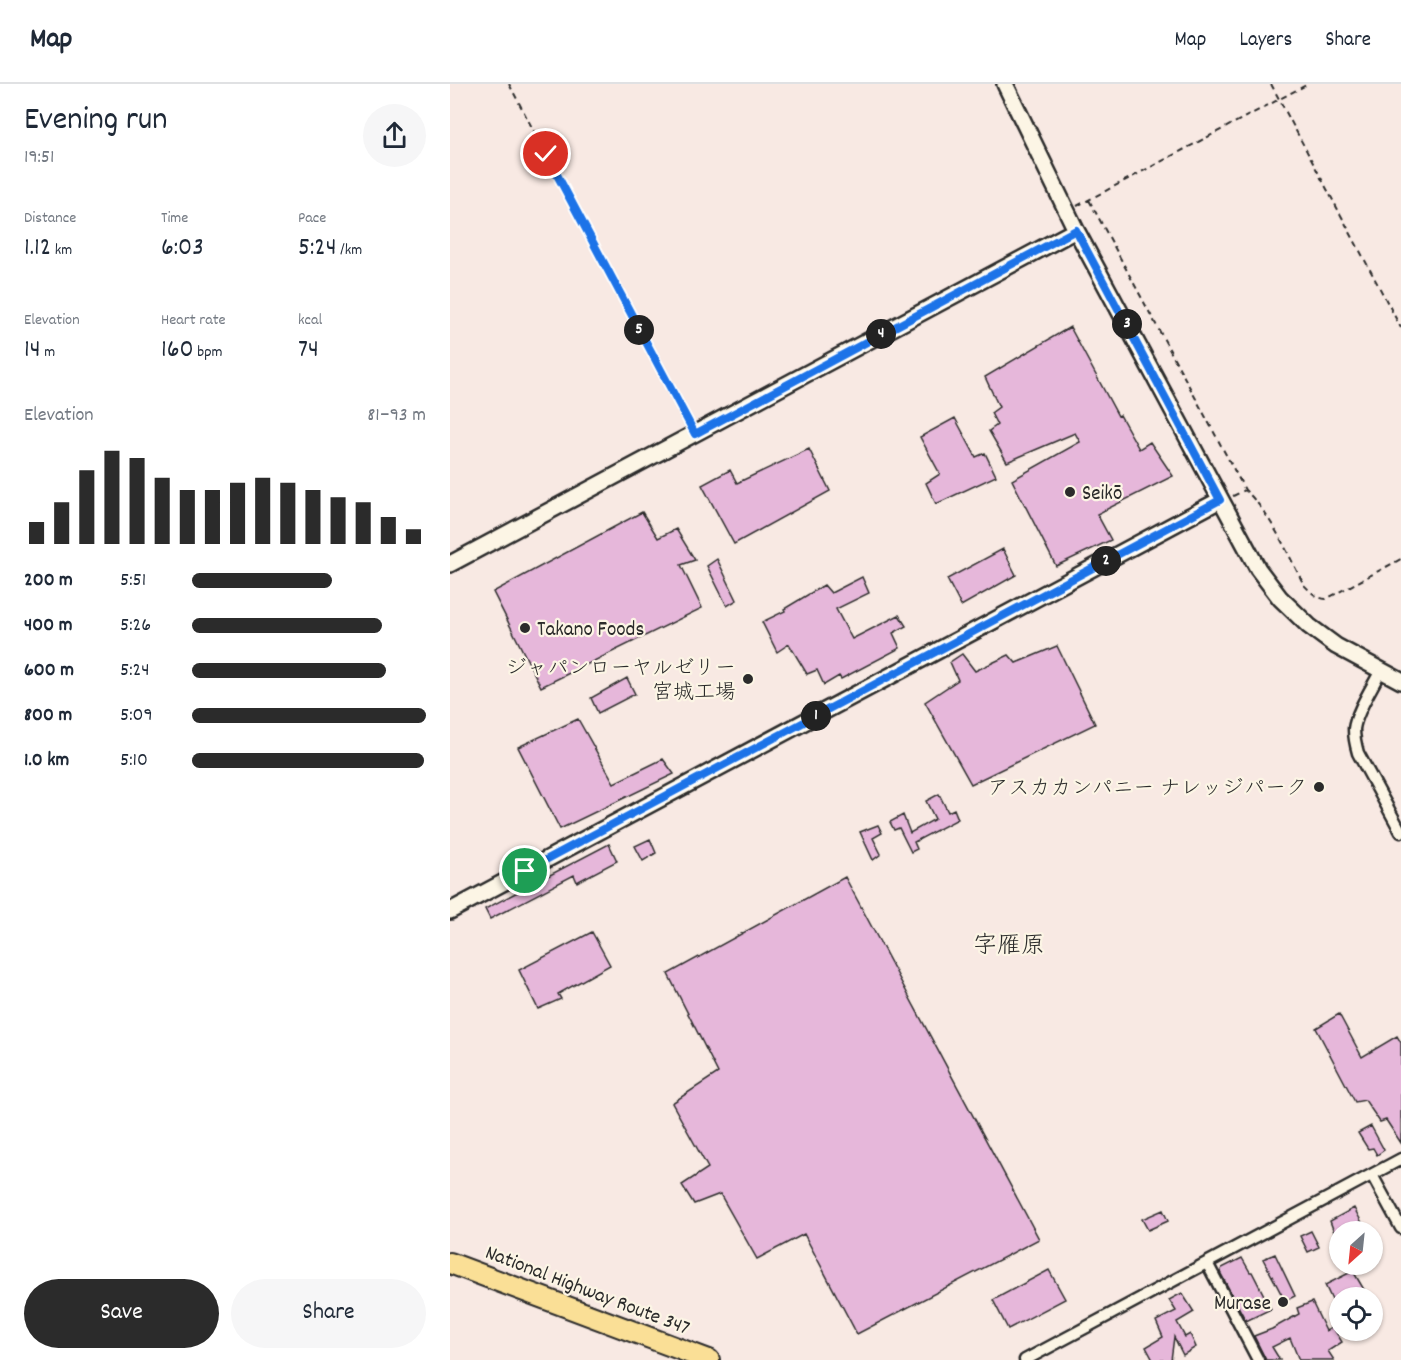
<!DOCTYPE html>
<meta charset="utf-8">
<style>
:root{--surface:#fff;--page:#f6f6f7;--text:#1f2937;--muted:#747a83;--line:#e0e1e3;--accent:#2b2b2b}
body{margin:0;font-family:Dekko,"Klee One",sans-serif;background:var(--page);color:var(--text);height:100vh;display:flex;flex-direction:column;font-size:22px;white-space:nowrap}
*{box-sizing:border-box;margin:0}
p{font-size:20px;color:var(--muted)}
.icon{flex:none;width:33px;height:33px;fill:none;stroke:currentColor;stroke-width:2;stroke-linecap:round;stroke-linejoin:round}
.map{position:relative;flex:1;overflow:hidden}
.drawer{display:flex;flex-direction:column;background:var(--surface);width:450px}
.drawer>*{flex:none}
.needle{width:39px;rotate:207deg}
.buttons{position:absolute;left:879px;top:1137px;display:grid;gap:12px}
.buttons a{display:grid;place-items:center;width:54px;height:54px;border-radius:50%;background:var(--surface);box-shadow:0 2px 4px #0004;font-size:30px}
.pin{position:absolute;display:grid;place-items:center;width:51px;height:51px;color:#fff;margin:-26px;border:3px solid #fff;border-radius:50%;box-shadow:0 2px 6px #0007}
.km{position:absolute;width:30px;height:30px;margin:-15px;border-radius:50%;background:#222;color:#fff;font-size:16px;line-height:30px;text-align:center}
.round{display:grid;place-items:center;flex:none;width:63px;height:63px;border-radius:32px;background:var(--page)}
.overview{display:flex;align-items:center;justify-content:space-between;height:102px;padding:0 24px}
h1{font-size:33px;font-weight:600;line-height:45px}
.metrics{display:grid;grid-template-columns:repeat(3,1fr);gap:9px;height:102px;padding:6px 24px}
.metrics div{display:grid;align-content:center}
.metrics b{font-size:26px;font-weight:600}
.metrics small{font-size:16px;font-weight:400}
.metrics p{font-size:16px}
.chart{height:168px;padding:12px 24px}
.chart p{display:flex;justify-content:space-between}
.chart svg{width:100%;height:108px;margin-top:6px;stroke:var(--accent);stroke-width:6}
.action{display:flex;gap:12px;margin-top:auto;padding:12px 24px}
.action a{flex:1;height:69px;border-radius:36px;background:var(--accent);color:#fff;font-size:24px;font-weight:600;line-height:69px;text-align:center}
.action a+a{background:var(--page);color:var(--text)}
ul{padding:0 24px;list-style:none;font-size:20px}
li{display:grid;grid-template-columns:96px 72px 1fr;align-items:center;height:45px}
li i{height:15px;border-radius:8px;background:var(--accent)}
header{display:flex;align-items:center;gap:36px;box-sizing:border-box;height:84px;padding:0 30px;background:var(--surface);border-bottom:2px solid var(--line)}
header strong{font-size:28px}
nav{display:flex;gap:33px;margin-inline-start:auto;font-size:21px}
main{display:flex;flex:1;min-height:0}
.map>svg:first-child{display:block}
.building{fill:#e6b7da;stroke:#2b2b2b;stroke-width:1.5}
.lines{fill:none;stroke-linecap:round;stroke-linejoin:round}
.street-casing{stroke:#2b2b2b;stroke-width:15}
.secondary-casing{stroke:#2b2b2b;stroke-width:20}
.highway-casing{stroke:#2b2b2b;stroke-width:24}
.path{stroke:#2b2b2b;stroke-width:2;stroke-dasharray:6 4.5;stroke-linecap:butt}
.street{stroke:#fcf5e5;stroke-width:10}
.secondary{stroke:#fcf5e5;stroke-width:15}
.highway{stroke:#fadf96;stroke-width:20}
.route-casing{stroke:#fff;stroke-width:12}
.route{stroke:#1a73e8;stroke-width:8}
.poi-dot{fill:#2b2b2b;stroke:#fcf5e5;stroke-width:2}
.labels{text-anchor:middle;stroke-width:4.5;stroke-linejoin:round;paint-order:stroke}
.poi-label{font-size:21px;fill:#2b2b2b;stroke:#fcf5e5;text-anchor:end}
.street-label{font-size:21px;fill:#2b2b2b;stroke:#fcf5e5}
.quarter-label{font-size:24px;fill:#2b2b2b;stroke:#fcf5e5}
</style>
<header>
<strong>Map</strong>
<nav><a>Map</a><a>Layers</a><a>Share</a></nav>
</header>
<main>
<section class="drawer">
<div class="overview"><div><h1>Evening run</h1><p>19:51</p></div><a class="round"><svg class="icon" aria-label="share" viewBox="0 0 24 24"><path d="M12 15V3M7 8l5-5 5 5M5 13v7h14v-7"/></svg></a></div>
<div class="metrics">
<div><p>Distance</p><b>1.12<small> km</small></b></div>
<div><p>Time</p><b>6:03</b></div>
<div><p>Pace</p><b>5:24<small> /km</small></b></div>
</div>
<div class="metrics">
<div><p>Elevation</p><b>14<small> m</small></b></div>
<div><p>Heart rate</p><b>160<small> bpm</small></b></div>
<div><p>kcal</p><b>74</b></div>
</div>
<div class="chart"><p><span>Elevation</span>81–93 m</p>
<svg viewBox="0 0 160 44" preserveAspectRatio="none"><path d="M5 44V35M15 44V27M25 44V14M35 44V6M45 44V9M55 44V17M65 44V22M75 44V22M85 44V19M95 44V17M105 44V19M115 44V22M125 44V25M135 44V27M145 44V33M155 44V38"/></svg>
</div>
<ul>
<li><b>200 m</b>5:51<i style="width:60%"></i></li>
<li><b>400 m</b>5:26<i style="width:81%"></i></li>
<li><b>600 m</b>5:24<i style="width:83%"></i></li>
<li><b>800 m</b>5:09<i style="width:100%"></i></li>
<li><b>1.0 km</b>5:10<i style="width:99%"></i></li>
</ul>
<div class="action"><a>Save</a><a>Share</a></div>
</section>
<div class="map">
<svg width="951" height="1276" viewBox="0 0 951 1276">
<rect width="100%" height="100%" fill="#f8e9e3"/>
<filter id="ink" filterUnits="userSpaceOnUse"><feTurbulence type="fractalNoise" baseFrequency=".0167" numOctaves="2"/><feDisplacementMap in="SourceGraphic" scale="12" xChannelSelector="R" yChannelSelector="G"/><feConvolveMatrix kernelMatrix="1 2 1 2 8 2 1 2 1" color-interpolation-filters="sRGB"/></filter>
<g filter="url(#ink)">
<path class="building" d="M620,243l48,89 2,-1 19,34 11,-7 23,34 -76,38 14,26 -55,26 -44,-86 68,-38 -5,-9 -68,29 -18,-31 8,-6 -6,-12 8,-6 -14,-30z
M505,334l21,39 9,-4 11,23 -60,28 -10,-21 14,-9 -20,-37z
M359,365l21,42 -96,53 -32,-59 28,-15 7,13z
M192,428l16,26 18,-9 19,31 -14,5 21,43 -161,79 -48,-95z
M553,465l13,26 -55,31 -14,-27z
M267,475l20,41 -10,6 -20,-40z
M412,493l7,16 -33,16 16,30 47,-24 7,11 -13,7 7,15 -59,31 -2,-3 -15,9 -7,-15 -10,4 -18,-30 -12,8 -15,-30 23,-11 -1,-2 40,-24 7,8z
M607,562l38,78 -124,60 -46,-82 33,-22 -8,-18 12,-8 13,17 34,-16 7,8z
M177,594l8,16 -37,19 -7,-15z
M128,635l36,64 49,-24 11,15 -114,55 -42,-82z
M489,710l9,18 6,-3 4,10 -44,23 3,7 -6,3 -12,-24 -5,2 -4,-8 13,-7 7,18 25,-14 -9,-18z
M428,741l4,8 -9,5 8,16 -8,6 -13,-28z
M200,755l6,14 -13,8 -8,-15z
M159,760l8,17 -40,21 -3,-7 -84,44 -5,-10z
M395,793l194,362 -182,95 -53,-100 -47,25 -37,-65 -26,10 -12,-19 26,-17 -36,-65 46,-30 -50,-99z
M142,848l18,33 -52,29 3,5 -23,10 -19,-39z
M889,930l23,43 35,-21 4,7v100l-15,-23 -6,2 -15,-22 -10,2 -39,-74z
M921,1042l13,24 -7,5 -4,-7 -5,1 -10,-16z
M904,1124l13,24h-33l-4,-11z
M713,1126l5,11 -20,9 -6,-11z
M861,1147l8,16 -11,5 -8,-16z
M825,1170l20,42 -10,5 -22,-42z
M792,1174l8,14h2l19,37 -25,12 -26,-49 2,-4z
M599,1186l16,29 -57,30 -15,-29z
M903,1187l13,22 -9,5h-17v19l-15,-32z
M732,1209l12,19 -17,10 8,15 5,-3 6,13 -13,8 -9,-18 -3,23h-18l-7,-13 17,-10 -7,-16 20,-10 -7,-11z
M862,1218l14,29 7,-4 9,15 -14,9 6,9h-35l-9,-22 -18,9 8,13h-14l-12,-24 18,-7 27,-15 -2,-6z"/>
<g class="lines">
<defs>
<path id="street" d="M931,586c-8,16 -25,42 -27,59 0,8 2,17 4,24l43,79
M922,1091l29,53
M757,1179l51,97
M575,1276l376,-201"/>
<path id="secondary" d="M555,0l71,146 182,339 22,29 29,28 27,20 65,35
M0,480l626,-334
M0,827l770,-411"/>
<path id="highway" d="M0,1179l259,97"/>
</defs>
<use href="#street" class="street-casing"/>
<use href="#secondary" class="secondary-casing"/>
<use href="#highway" class="highway-casing"/>
<path class="path" d="M59,0l180,340
M821,0l130,244
M639,116l156,290
M627,122l231,-122
M783,412l12,-6c26,24 43,64 59,95 7,7 12,13 22,14l75,-40"/>
<use href="#street" class="street"/>
<use href="#secondary" class="secondary"/>
<use href="#highway" class="highway"/>
</g>
</g>
<g class="lines" filter="url(#ink)">
<defs>
<path id="route" d="M75,787l695,-371 -144,-270 -381,204 -149,-280"/>
</defs>
<use href="#route" class="route-casing"/>
<use href="#route" class="route"/>
</g>
<g class="poi-dot">
<circle cx="620" cy="408" r="6"/>
<circle cx="75" cy="544" r="6"/>
<circle cx="298" cy="595" r="6"/>
<circle cx="869" cy="703" r="6"/>
<circle cx="833" cy="1218" r="6"/>
</g>
<g class="labels">
<g class="poi-label">
<text x="632" y="415" text-anchor="start">Seikō</text>
<text x="87" y="551" text-anchor="start">Takano Foods</text>
<text x="286" y="590">ジャパンローヤルゼリー<tspan x="286" dy="24">宮城工場</tspan></text>
<text x="857" y="710">アスカカンパニー ナレッジパーク</text>
<text x="821" y="1225">Murase</text>
</g>
<g class="street-label">
<text transform="translate(138 1205) rotate(21)" y="7">National Highway Route 347</text>
</g>
<g class="quarter-label">
<text x="559" y="868">字雁原</text>
</g>
</g>
</svg>
<div class="buttons">
<a><svg class="needle" viewBox="-14 -14 28 28"><path d="M0-13l5 13h-10z" fill="#e53935"/><path d="M0 13l5-13h-10z" fill="#747a83"/></svg></a>
<a><svg class="icon" aria-label="locate" viewBox="0 0 24 24"><circle cx="12" cy="12" r="6"/><path d="M12 2v4M12 18v4M2 12h4M18 12h4"/></svg></a>
</div>
<div class="pin" style="left:75px;top:787px;background:#1e9e55"><svg class="icon" aria-label="arrive" viewBox="0 0 24 24"><path d="M6 21V4h12l-3 4 3 4H6"/></svg></div>
<div class="pin" style="left:96px;top:70px;background:#d93025"><svg class="icon" aria-label="check" viewBox="0 0 24 24"><path d="M5 12l5 5 9-10"/></svg></div>
<b class="km" style="left:366px;top:632px">1</b>
<b class="km" style="left:656px;top:477px">2</b>
<b class="km" style="left:677px;top:240px">3</b>
<b class="km" style="left:431px;top:250px">4</b>
<b class="km" style="left:189px;top:246px">5</b>
</div>
</main>
